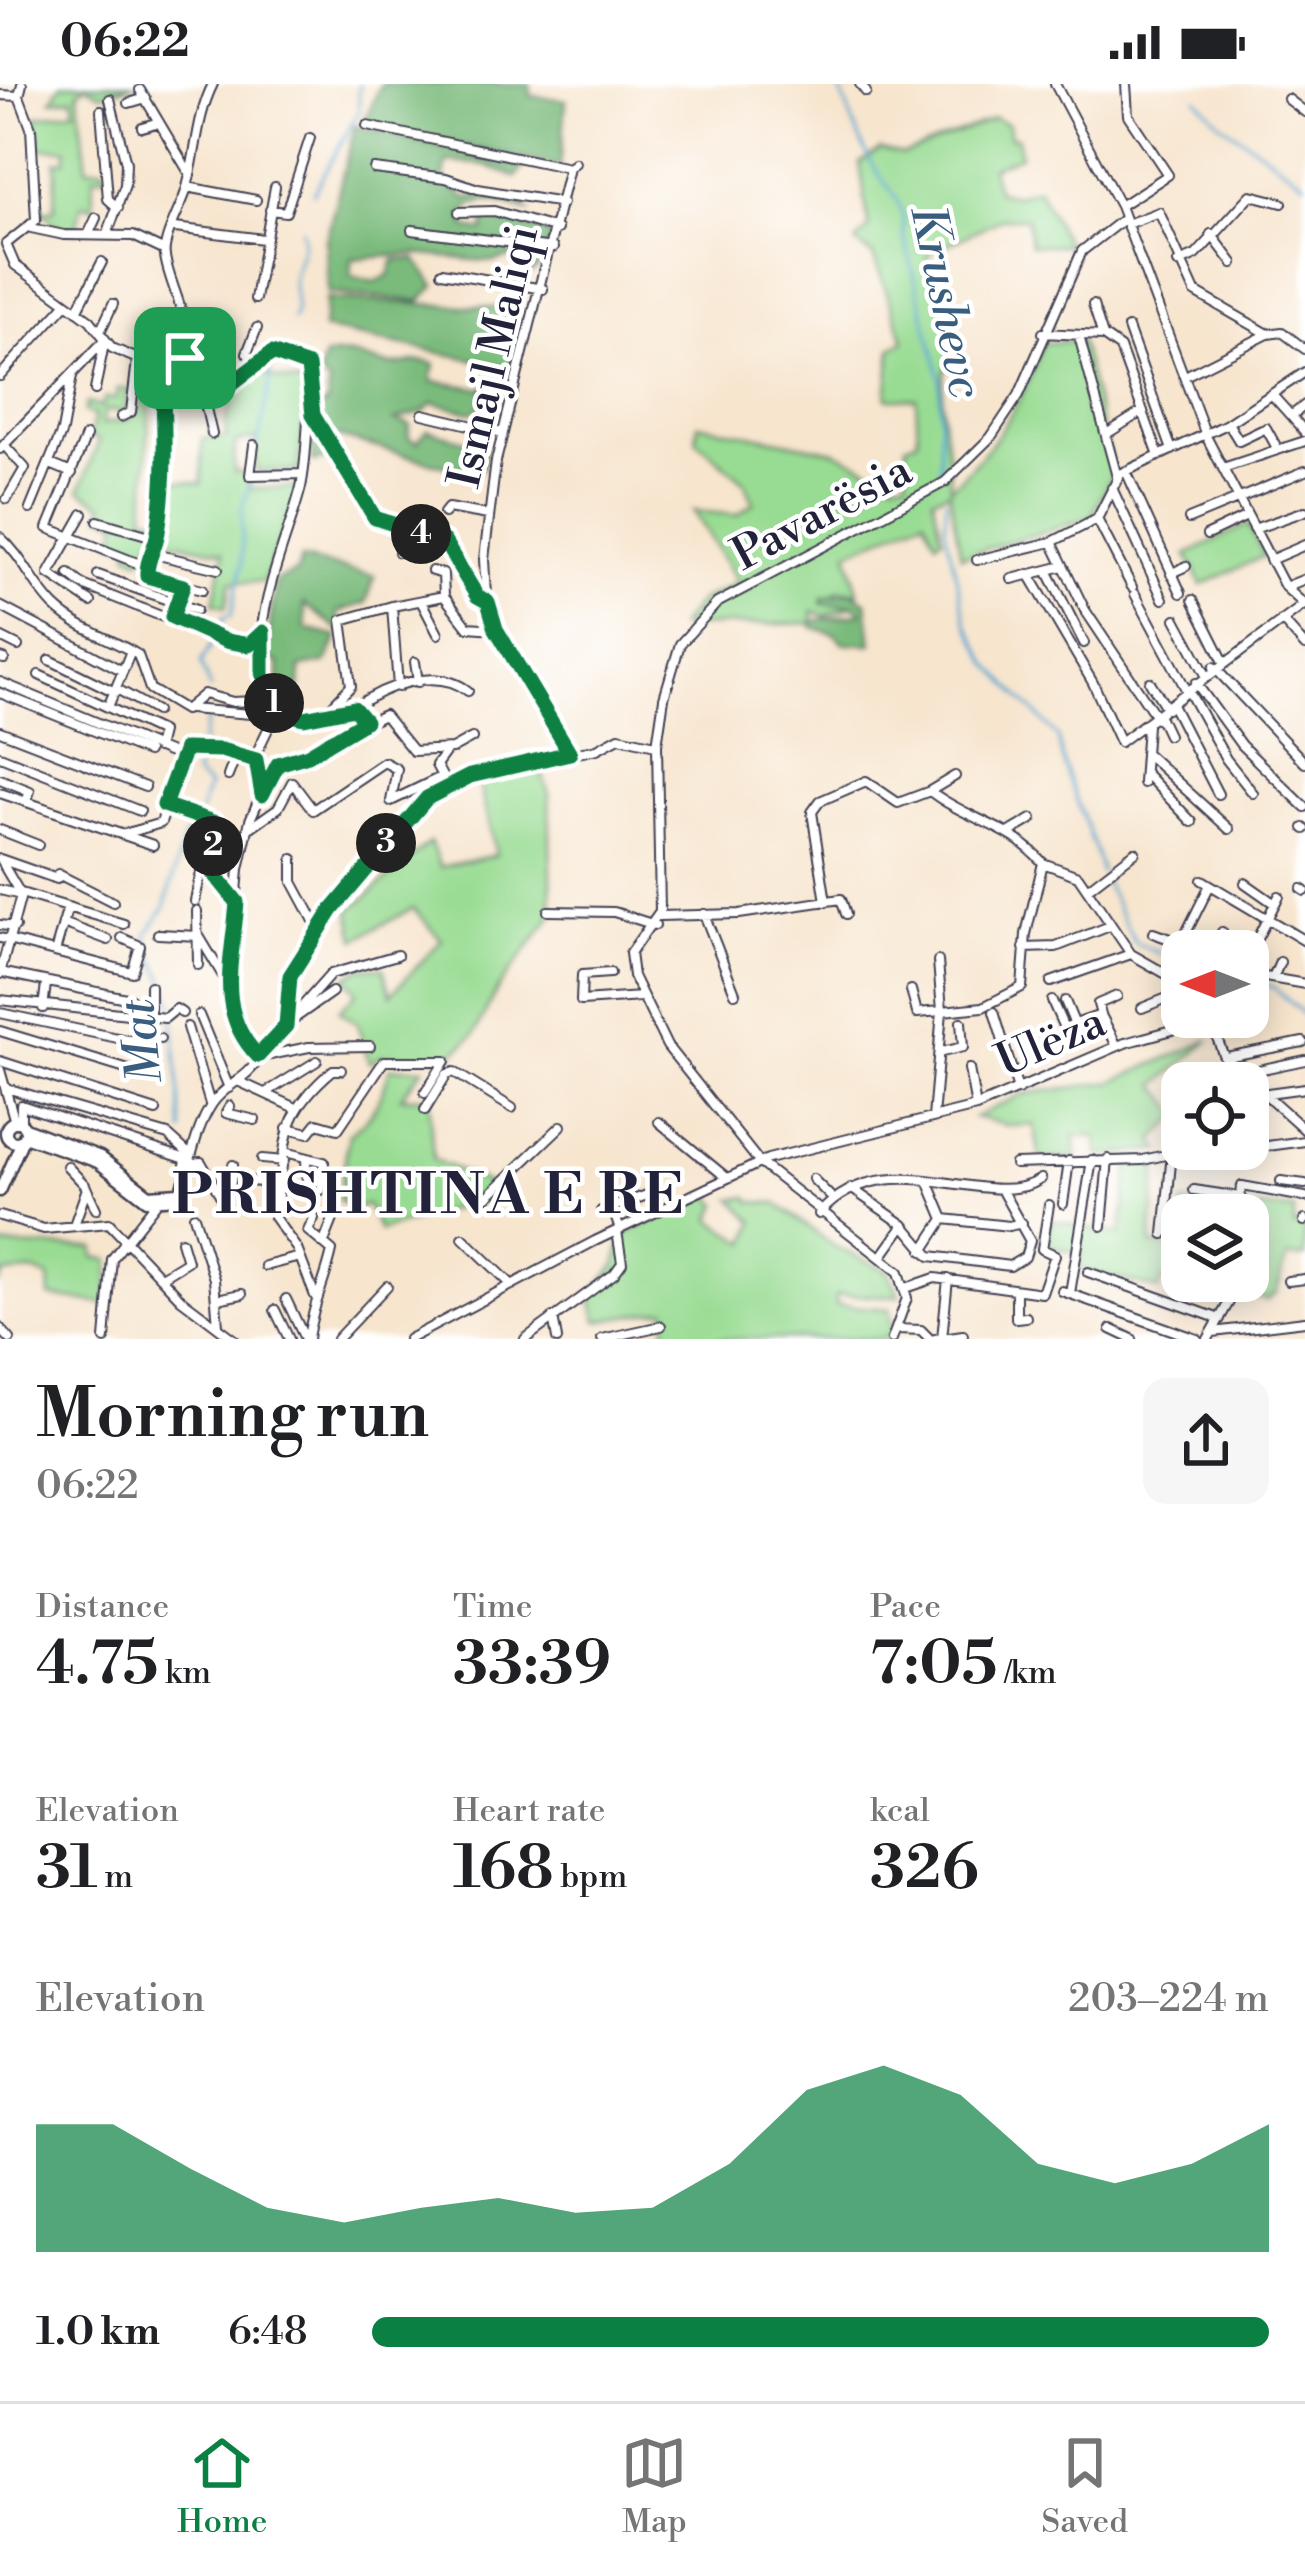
<!DOCTYPE html>
<meta charset="utf-8">
<style>
:root{--surface:#fff;--page:#f6f6f6;--text:#202124;--muted:#757577;--line:#e0e0e0;--accent:#0b8043}
body{margin:0;font-family:"Libre Bodoni",serif;background:var(--page);color:var(--text);height:100vh;display:flex;flex-direction:column;font-size:45px;white-space:nowrap}
*{box-sizing:border-box;margin:0}
p{font-size:39px;color:var(--muted)}
.icon{flex:none;width:66px;height:66px;fill:none;stroke:currentColor;stroke-width:2;stroke-linecap:round;stroke-linejoin:round}
.map{position:relative;height:1255px;overflow:hidden}
.side{display:flex;flex-direction:column;background:var(--surface);flex:1}
.side>*{flex:none}
.needle{width:78px;rotate:270deg}
.fabs{position:absolute;left:1161px;top:846px;display:grid;gap:24px}
.fabs a{display:grid;place-items:center;width:108px;height:108px;border-radius:24px;background:var(--surface);box-shadow:0 6px 30px #0003;font-size:60px}
.pin{position:absolute;display:grid;place-items:center;width:102px;height:102px;color:#fff;margin:-51px;border-radius:24px;box-shadow:0 6px 18px #0006}
.km{position:absolute;width:60px;height:60px;margin:-30px;border-radius:50%;background:#222;color:#fff;font-size:33px;line-height:60px;text-align:center}
.round{display:grid;place-items:center;flex:none;width:126px;height:126px;border-radius:24px;background:var(--page)}
.head{display:flex;align-items:center;justify-content:space-between;height:204px;padding:0 36px}
h1{font-size:66px;font-weight:600;line-height:90px}
.figures{display:grid;grid-template-columns:repeat(3,1fr);gap:18px;height:204px;padding:12px 36px}
.figures div{display:grid;align-content:center}
.figures b{font-size:60px;font-weight:600}
.figures small{font-size:33px;font-weight:400}
.figures p{font-size:33px}
.chart{height:336px;padding:24px 36px}
.chart p{display:flex;justify-content:space-between}
.chart svg{width:100%;height:216px;margin-top:12px;fill:var(--accent);opacity:.7}
ul{padding:0 36px;list-style:none;font-size:39px}
li{display:grid;grid-template-columns:192px 144px 1fr;align-items:center;height:90px}
li i{height:30px;border-radius:15px;background:var(--accent)}
.status{display:flex;justify-content:space-between;align-items:center;height:84px;padding:0 60px;background:var(--surface);direction:ltr}
.status svg{height:33px;fill:currentColor}
.menu{display:flex;justify-content:space-around;align-items:center;height:168px;border-top:3px solid var(--line);background:var(--surface);font-size:33px;color:var(--muted)}
.menu a{display:grid;justify-items:center;gap:6px}
.menu .on{color:var(--accent)}
.map>svg:first-child{display:block}
.green{fill:#98db92;stroke:#5d7e66;stroke-width:3}
.forest{fill:#7abb7c;stroke:#4e6e5c;stroke-width:3}
.lines{fill:none;stroke-linecap:round;stroke-linejoin:round}
.stream{stroke:#54a5cf;stroke-width:3}
.minor-casing{stroke:#423f51;stroke-width:12}
.major-casing{stroke:#423f51;stroke-width:15}
.minor{stroke:#fff;stroke-width:8}
.major{stroke:#fff;stroke-width:10}
.route-casing{stroke:#fff;stroke-width:24}
.route{stroke:#0b8043;stroke-width:15}
.labels{text-anchor:middle;stroke-width:9;stroke-linejoin:round;paint-order:stroke}
.street-label{font-size:45px;fill:#22223b;stroke:#fff}
.water-label{font-size:48px;font-style:italic;fill:#385d7e;stroke:#fff}
.district-label{font-size:57px;font-weight:bold;letter-spacing:3px;fill:#22223b;stroke:#fff}
</style>
<div class="status"><b>06:22</b><svg viewBox="0 0 49 12"><path d="M0 12V9h3v3zM5 12V6h3v6zM10 12V3h3v9zM15 12V0h3v12zM26 1h20v11H26zM47 4h2v5h-2z"/></svg></div>
<div class="map">
<svg width="1305" height="1255" viewBox="0 0 1305 1255">
<rect width="100%" height="100%" fill="#fff"/>
<filter id="ink" filterUnits="userSpaceOnUse"><feTurbulence type="fractalNoise" baseFrequency=".00833" numOctaves="2"/><feDisplacementMap in="SourceGraphic" scale="24" xChannelSelector="R" yChannelSelector="G"/><feConvolveMatrix kernelMatrix="1 2 1 2 8 2 1 2 1" color-interpolation-filters="sRGB"/></filter>
<filter id="wash" filterUnits="userSpaceOnUse"><feTurbulence type="fractalNoise" baseFrequency=".004" numOctaves="4" result="noise"/><feDisplacementMap in="SourceGraphic" scale="48" xChannelSelector="R" yChannelSelector="G"/><feGaussianBlur stdDeviation="2.7" result="paint"/><feColorMatrix in="noise" values="0 0 0 0 0 0 0 0 0 0 0 0 0 0 0 0 0 1.4 0 .05"/><feComposite in="paint" operator="in"/></filter>
<g filter="url(#wash)">
<rect width="100%" height="100%" fill="#f7e5ce"/>
<path class="green" d="M61,0h74l-34,10 -15,-9 -8,7 9,76h18l1,8h-12l-1,31 -11,-3 -7,26 -15,-1 -17,-18 12,-2 1,-48h9l2,-12 -28,-1 -3,-31 39,-7 -2,-12 -21,2z
M995,34l13,6 2,13h7l3,19 -29,11 6,24 17,4 24,-6 29,56h-37l-3,-27h-25l-74,36 28,96c-29,32 -4,102 -6,138 43,-39 75,-88 93,-145l37,-2 33,132 -22,45 -130,38 -12,-65 -16,6 9,40 -6,4 -11,-23 -77,34 10,40 -18,-2 -17,13 32,2 -30,11 -12,-5v12l-134,4 20,-25 38,-20 -44,-71 44,4 17,-12 -10,-22 -48,-41 2,-16 137,27 58,29 14,-1 -1,-35 12,-5 -2,-41h-29l5,-50 13,-7 -32,-85 -17,-14 13,-14 -9,-65 21,-14 22,6z
M272,275l-4,18 40,8 -10,86h-42v-32l-21,3 -1,30 15,1v16l51,-2 -37,95h-32l-5,25 -12,-4 10,-51 -71,-15 -12,22 -13,-6 3,-8 -17,-3 5,-21 -18,-6 3,-10 -24,-15 19,-49 -9,-5 5,-20 -11,-4 3,-9 14,4 4,-9 12,1v-10h12l-4,23 -20,-2 -3,14 27,-5 14,-17 2,-32 6,1 -6,145 18,2 3,-39 36,4v-44l25,-2c-8,-32 23,-58 45,-78z
M1248,440l16,32 -62,29 -15,-30z
M539,682l10,28 3,122 -54,72 -24,47 -25,22 -69,-1 -11,6 -12,-39 -18,-12 18,-19 -11,-15 14,-9 23,-1 8,27 51,-54 -29,-32 -57,31 -6,-28 80,-69 10,25 56,-12 -18,-76z
M1210,956l-53,45 23,30 -26,25 7,10 -62,6 -2,-19 -23,-1 3,21 -37,2 -6,-34 -25,1 -34,-9 48,-23 89,-12z
M390,984h33l-22,29h28l4,62 58,26 -9,15 -103,31 -12,-26 -14,4 -14,-9 10,-66c24,-17 34,-38 41,-66z
M1158,1077l-7,84 24,2 8,-43 111,6v16l11,-1v32l-18,1 -11,35 -9,7 -68,-19h49v-66h-66v60l-6,9 -14,-4 -3,10 -80,-22 3,-14 -35,-8 5,-26 69,15 9,-71z
M710,1111l9,9 -7,16 35,23 8,-21 -22,-23 16,-2 2,5 25,1 58,43 54,25 12,25 -64,-1v10l53,4 3,20 -7,10h-219v-30l-68,12 -7,-26 25,-30 7,-30z
M0,1162l95,2v9l15,3 -2,44 -58,-7 -1,-19 -15,-7 -30,3 -4,7z"/>
<path class="forest" d="M381,0h149l1,12 35,4 -6,67 -185,-41 -10,-5z
M355,42l168,41 -7,10 -35,-13 -34,-2 -4,19 24,18 11,-5 43,7 8,10c-25,-6 -53,-21 -66,7l4,10 17,3 1,-16 66,19 -12,33 -10,7 -18,-17 -17,5 -79,-8 -63,5 -1,17 24,6 14,-7 5,-15 22,-1 19,27 -15,15 -92,-8 -2,-53z
M326,215l192,10 -8,31 12,1 -23,56 -28,15 -38,-9 -10,9 -28,8 15,5 -2,12 9,5 10,-12 60,16 -3,20 -9,8 -147,-40 -11,3 11,22 -15,3 -2,-49 16,-10 2,-19 -10,-9 5,-18c34,-9 42,8 70,8 17,-1 24,-7 41,-1l-4,17 53,8 8,-17 -6,-10 -163,-33z
M301,475l74,17 -9,27 -28,9 2,19 -36,-27 2,25 32,8 -12,26 -25,4 -1,19 -9,10 -12,-9v-23l-13,-6 10,-77 21,-9z
M852,508l15,10 5,42 -29,-1 -8,-9 -23,-7 1,-6 49,-8 -8,-8 -31,-1v-6z"/>
<g class="lines">
<path class="stream" d="M838,0c11,26 20,57 35,81 15,26 33,34 30,68l37,145v93
M1197,14l24,25 84,59
M313,109l46,-82v-27
M293,236c6,-16 -1,-25 0,-41 2,-17 15,-33 8,-50
M257,363l15,-73
M946,415l-1,28 22,97 22,40 69,73c6,47 33,88 43,136
M220,546l4,-13 7,-1 11,-52v-57l11,-28
M210,605l-9,-26 16,-29
M200,729l8,-27 -13,-11 13,-60
M1103,795l32,64 31,13
M1248,895l25,8 32,29
M173,922c-5,-28 -21,-44 -26,-71l18,-28 19,-69 13,-20
M173,931l10,117"/>
</g>
</g>
<g filter="url(#ink)">
<g class="lines">
<defs>
<path id="minor" d="M860,0l6,8
M1055,0l65,122 87,232 78,149 20,18
M140,6l48,81
M0,11l19,1
M19,12l3,-12
M1288,15l17,13
M129,19l17,-5
M101,26l7,89 10,9
M367,42l202,42
M142,43l17,-5
M374,85l72,9 32,11 84,14
M187,103l69,13
M1120,122l48,-31 -40,-60 -2,-31
M270,126l16,2 24,-74
M459,128l35,-1 63,18
M1127,140l32,-12 36,80 73,42
M31,144l33,7 69,1 30,14
M175,144l88,11
M412,146l141,18
M1211,150l22,29
M88,151l8,-17
M107,151l18,-50 1,-22 -16,-64
M6,160l9,21 75,55 22,28 42,18h26c21,-30 -11,-78 -15,-110 -3,-15 14,-45 20,-62 12,-37 10,-74 28,-110
M6,160l30,-24 -5,-92 -12,-32
M1178,179l18,-8 55,-60 31,8
M442,188l101,17
M255,215l20,-112
M1093,221l10,31
M77,227l25,-49
M1128,244l44,122
M100,248l13,-28
M1043,249l60,3 17,12 39,108
M1079,252l38,141
M185,275l46,25 43,-31 34,13c3,23 -2,99 -7,121 -13,56 -77,185 -13,230l64,-9 13,12
M196,282l16,68
M256,282l-9,-13 10,-25
M0,292l66,-72
M1185,292l83,-42 14,-2 23,17
M95,306l8,-41
M1273,312l18,20 14,-11
M309,317l66,117 69,23
M423,330l80,19
M1291,332l14,16
M121,333l10,-5 6,-52
M1228,339l11,18 23,-11
M1266,344l11,20
M1108,349l35,-22
M86,352l-38,92 97,38
M4,361l21,23 -18,31
M254,361l-4,30 52,-1
M0,365l104,-108
M50,380l22,9
M1223,384l82,-27
M1126,387l55,122
M1112,404l51,111
M30,425l32,-78 10,-55
M444,429l4,-5 40,7
M83,430l-34,60 42,28
M1097,435l35,68
M1189,435l116,-48
M98,437l59,17
M1254,445l51,-18
M1207,451l40,-19
M0,453c23,20 33,48 54,69 25,24 55,31 84,49l12,34 35,21 19,-16 29,8 40,-2
M1052,458l33,68 72,108
M399,468l3,-23 7,-7 28,5 9,23 42,52
M150,469l68,16
M977,476l75,-18 45,-23 23,-45 105,-49 80,-53
M1270,476l35,-15
M145,482c26,-61 19,-133 17,-198
M145,482l2,10 55,14
M1047,486l37,73
M432,487l11,3 1,22
M69,490l14,11 143,57 23,3 13,-13
M1029,490l64,109 27,59 185,-138
M1171,490l15,-8
M98,491l98,35
M1012,495l51,-13
M1285,503l20,-8
M1135,510l52,97
M1193,516l30,60
M421,517l17,33
M0,522l123,65
M1176,535l30,56
M1282,536l23,26
M0,553l18,9
M0,574l4,1
M50,576l65,32
M415,578l3,20
M1214,583l91,96
M39,591l122,57 -4,16
M0,598l180,75
M1150,598l17,27
M1196,599l45,62 64,62
M398,603l-6,-81 52,-10 24,31 28,2
M117,605l39,22
M1188,606l38,69 27,34
M0,609l147,59
M1172,621l46,89
M108,623l23,-56
M354,624c30,-22 82,-42 114,-17
M189,625l97,8
M328,626l23,-24 -9,-66 50,-14
M1159,632l9,19
M0,647l145,56
M570,669l-74,-124 -10,-33 -2,-37 12,-98 73,-293 6,-5
M1148,671l81,74
M0,672l140,55
M1145,689l47,49
M228,692l8,-21
M443,694l-7,-13 11,-15
M0,695l30,12 -4,11
M1143,699l4,-58
M261,705l-5,-35 12,-25
M930,707l25,-15
M0,709l153,52
M164,721l52,18 -4,48 24,30
M251,743l27,-19 14,-26 21,28 71,-48 13,7 -6,32 50,-24
M1304,744l1,1
M0,746l38,15
M1010,748l22,-13
M124,750l37,-11 24,-74 36,1 35,10
M0,775l57,20 1,-5 55,28
M293,775v23l27,50
M1043,779l35,13 53,78 51,29
M1202,796l103,61
M1245,799l30,21
M1087,805l48,-37
M1302,805l3,2
M0,806l21,5
M21,809l103,31
M195,817l7,-34 9,3
M826,818l-14,-90 8,-11 46,-20 32,22 32,-12c37,29 83,35 113,72
M197,827l1,54
M548,827l66,1 41,13
M704,830l31,79
M659,832l80,-2 102,-15 5,15
M63,839l45,17
M0,841l15,2
M1153,849l28,10
M158,850l41,2
M199,852l27,45
M0,854l132,34 8,-26 -18,-8
M1024,864l32,-1 54,-21
M1201,867l-20,-8 28,-56
M1213,867l9,-19
M55,868l13,-45
M1248,872l31,-60
M0,888l131,27
M610,889l-28,2 -1,26 61,-4
M0,890l21,-79 -20,-34
M1248,890l57,10
M1273,894l7,-16
M1051,898l80,-28
M150,902v32
M911,906l6,23 25,-2 -4,-50
M0,916l165,18 11,-9 6,4
M1052,917l12,27 37,-13 16,31
M1065,917l10,24
M43,924l3,-24
M1142,924l40,-16
M994,928l24,78
M0,929l127,27 33,-1
M199,931l30,73
M1101,931l-3,-11 19,-8
M295,934l37,-26
M1210,934l14,39 81,73
M287,942l3,-51 42,-65 95,-112 43,-22 127,-27 22,-12 37,8
M187,943l23,77
M0,947l142,43
M942,968l21,-5 -2,-25
M258,972l73,-82 66,-19
M260,973l49,-10 61,-1
M1226,973l77,-15
M259,974l-21,-24 -10,-36 11,-129 11,-49 22,-51 112,-54 29,36 39,-2 20,-11
M0,977l156,50
M969,985l7,38
M0,986l15,52
M1244,989l61,-13
M1190,996l3,3
M240,998l54,25
M6,1004l162,47 21,19
M267,1008l50,-31
M1268,1009l37,-5
M230,1022l-4,7 29,7
M425,1026l22,-36 7,-2 58,36
M933,1034l9,-107 41,-4 39,-20 4,-53 17,-71
M659,1038l68,56
M21,1039v-18l165,54
M287,1044l22,5 8,-10 21,6 46,-68h61l-20,32
M1245,1065l60,-8
M285,1068l39,10 -3,28
M306,1074l1,29
M262,1075l22,2
M1015,1080l128,-4 49,-11
M185,1081l16,-3 19,33 10,-6 3,-24
M67,1082l18,19 11,24
M813,1095l20,20
M240,1096l41,4
M1281,1097l24,3
M851,1104l53,37 26,31 80,10 15,-9 5,-16 -28,-50
M1194,1106l46,7 2,-11 63,11
M179,1109c13,-29 14,-60 33,-89 12,-19 36,-25 47,-46
M487,1113l74,-71
M1063,1120l6,-43
M612,1123l8,23
M601,1127l49,-17
M819,1130c67,-76 171,0 222,-35
M0,1132l44,13 65,-6 72,76 53,40
M194,1132l20,63 4,46
M944,1135l65,7 13,-3
M1304,1137l1,-1
M74,1141l12,-34
M1102,1142l6,-67
M1164,1150l8,-81
M463,1154l49,47
M324,1158l12,-30
M923,1167l21,-32 -16,-38
M882,1172l22,-31
M265,1182l35,-9
M1088,1188l132,47
M1180,1191l2,1
M161,1193l26,-16 -6,-20
M1201,1197l32,14 -25,44
M1288,1197l17,-2
M906,1204l29,-10 107,15 13,-38 -13,-6 7,-44
M1016,1206v28l10,-1
M1062,1207l135,48
M1070,1209l22,-133
M315,1212l-18,-47 -23,-32c15,-69 0,-98 59,-147h8
M217,1215l25,-5
M286,1215l19,40
M275,1226l14,29
M553,1233l4,22
M0,1244l10,11
M898,1245l23,1 9,9
M1111,1245l21,10
M1213,1248l92,-11
M942,1254l6,-59
M105,1255l7,-80 44,-56
M308,1255c4,-33 17,-56 24,-88l-24,-20 6,-13
M337,1255l50,-53
M409,1255l186,-98 173,-82 208,-52 149,-64 95,-26
M525,1255l89,-65 8,-11 -5,-32
M602,1255l59,-13
M892,1255l15,-41 -8,-26 -139,-109 -93,-117 -34,-70 -3,-23 30,-42 -3,-166 7,-47 16,-54 37,-41 228,-121 46,-45 28,-42 63,-144 40,-31
M935,1255l28,-4"/>
<path id="major" d="M6 1048a10 10 0 1 1 20 0a10 10 0 1 1-20 0Z
M24,1052l74,26 49,38 32,-2v-5l-30,2 -49,-38 -75,-29
M0,1107l23,-52"/>
</defs>
<use href="#minor" class="minor-casing"/>
<use href="#major" class="major-casing"/>
<use href="#minor" class="minor"/>
<use href="#major" class="major"/>
</g>
</g>
<g class="lines" filter="url(#ink)">
<defs>
<path id="route" d="M272,269l36,13 5,49 62,103 69,23 33,55 11,6 8,27 74,124 -100,23 -43,22 -95,112 -42,66 -4,50 -28,30c-44,-45 -25,-97 -21,-154l-25,-31 4,-48 -52,-18 21,-56 36,1 35,10 6,35 16,-31 30,-9 57,-34 -11,-13 -50,10 -21,-5 -20,-38v-43l-14,13 -23,-4 -54,-24 11,-31 -36,-10c-1,-16 8,-26 11,-44 9,-55 6,-109 4,-164l18,-2 5,-8 46,26z"/>
</defs>
<use href="#route" class="route-casing"/>
<use href="#route" class="route"/>
</g>
<g class="labels">
<g class="street-label">
<text transform="translate(492 272) rotate(-77)" y="16">Ismajl Maliqi</text>
<text transform="translate(821 427) rotate(-28)" y="16">Pavarësia</text>
<text transform="translate(1050 956) rotate(-23)" y="16">Ulëza</text>
</g>
<g class="water-label">
<text transform="translate(948 217) rotate(78)" y="17">Krushevc</text>
<text transform="translate(140 958) rotate(-96)" y="17">Mat</text>
</g>
<g class="district-label">
<text x="429" y="1129">PRISHTINA E RE</text>
</g>
</g>
</svg>
<div class="fabs">
<a><svg class="needle" viewBox="-14 -14 28 28"><path d="M0-13l5 13h-10z" fill="#e53935"/><path d="M0 13l5-13h-10z" fill="#757577"/></svg></a>
<a><svg class="icon" aria-label="locate" viewBox="0 0 24 24"><circle cx="12" cy="12" r="6"/><path d="M12 2v4M12 18v4M2 12h4M18 12h4"/></svg></a>
<a><svg class="icon" aria-label="layers" viewBox="0 0 24 24"><path d="M12 4l9 5-9 5-9-5zM3 14l9 5 9-5"/></svg></a>
</div>
<div class="pin" style="left:185px;top:274px;background:#1e9e55"><svg class="icon" aria-label="arrive" viewBox="0 0 24 24"><path d="M6 21V4h12l-3 4 3 4H6"/></svg></div>
<b class="km" style="left:274px;top:619px">1</b>
<b class="km" style="left:213px;top:762px">2</b>
<b class="km" style="left:386px;top:759px">3</b>
<b class="km" style="left:421px;top:450px">4</b>
</div>
<section class="side">
<div class="head"><div><h1>Morning run</h1><p>06:22</p></div><a class="round"><svg class="icon" aria-label="share" viewBox="0 0 24 24"><path d="M12 15V3M7 8l5-5 5 5M5 13v7h14v-7"/></svg></a></div>
<div class="figures">
<div><p>Distance</p><b>4.75<small> km</small></b></div>
<div><p>Time</p><b>33:39</b></div>
<div><p>Pace</p><b>7:05<small> /km</small></b></div>
</div>
<div class="figures">
<div><p>Elevation</p><b>31<small> m</small></b></div>
<div><p>Heart rate</p><b>168<small> bpm</small></b></div>
<div><p>kcal</p><b>326</b></div>
</div>
<div class="chart"><p><span>Elevation</span>203–224 m</p>
<svg viewBox="0 0 160 44" preserveAspectRatio="none"><path d="M0 44V18L10 18L20 27L30 35L40 38L50 35L60 33L70 36L80 35L90 26L100 11L110 6L120 12L130 26L140 30L150 26L160 18V44z"/></svg>
</div>
<ul>
<li><b>1.0 km</b>6:48<i style="width:100%"></i></li>
</ul>
</section>
<nav class="menu">
<a class="on"><svg class="icon" aria-label="home" viewBox="0 0 24 24"><path d="M3 11l9-7 9 7M6 9v11h12V9"/></svg>Home</a>
<a><svg class="icon" aria-label="map" viewBox="0 0 24 24"><path d="M3 6l6-2 6 2 6-2v14l-6 2-6-2-6 2zM9 4v14M15 6v14"/></svg>Map</a>
<a><svg class="icon" aria-label="saved" viewBox="0 0 24 24"><path d="M7 4h10v16l-5-4-5 4z"/></svg>Saved</a>
</nav>
